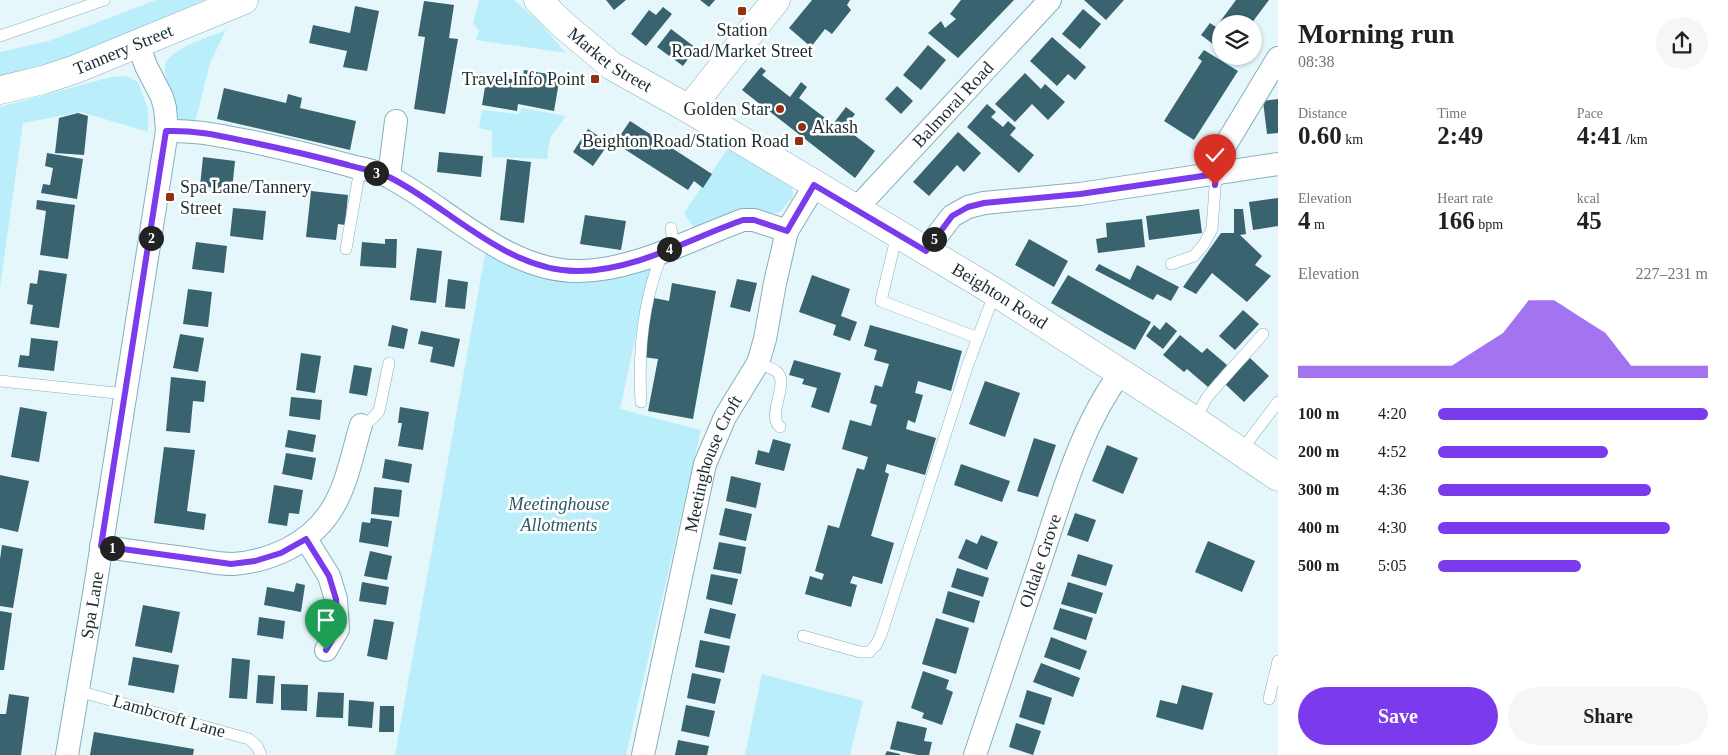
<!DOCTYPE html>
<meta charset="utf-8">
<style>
:root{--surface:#fff;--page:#f6f6f6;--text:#202124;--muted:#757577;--accent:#7c3aed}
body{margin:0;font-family:Georgia,serif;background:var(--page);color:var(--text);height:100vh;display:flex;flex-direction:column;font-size:19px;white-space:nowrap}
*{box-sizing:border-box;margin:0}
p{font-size:16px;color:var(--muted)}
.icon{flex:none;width:28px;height:28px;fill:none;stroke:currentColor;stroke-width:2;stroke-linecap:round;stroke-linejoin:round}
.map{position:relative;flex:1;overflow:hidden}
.details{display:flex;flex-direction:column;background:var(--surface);width:450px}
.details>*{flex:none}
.buttons{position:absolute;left:1212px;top:15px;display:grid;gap:10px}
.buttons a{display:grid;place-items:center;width:50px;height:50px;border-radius:50%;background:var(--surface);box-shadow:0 1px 4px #0004;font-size:25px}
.pin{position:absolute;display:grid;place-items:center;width:42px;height:42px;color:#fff;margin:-51px -21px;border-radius:50% 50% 50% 0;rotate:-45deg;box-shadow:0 0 5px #0007}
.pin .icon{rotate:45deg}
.km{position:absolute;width:25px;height:25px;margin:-12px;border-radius:50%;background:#222;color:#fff;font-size:14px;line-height:25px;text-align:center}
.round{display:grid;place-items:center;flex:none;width:52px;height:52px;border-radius:26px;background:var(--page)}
.headline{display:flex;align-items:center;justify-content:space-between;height:85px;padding:0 20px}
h1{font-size:28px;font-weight:600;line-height:38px}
.stats{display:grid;grid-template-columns:repeat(3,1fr);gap:8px;height:85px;padding:5px 20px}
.stats div{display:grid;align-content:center}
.stats b{font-size:25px;font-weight:600}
.stats small{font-size:14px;font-weight:400}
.stats p{font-size:14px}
.chart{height:140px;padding:10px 20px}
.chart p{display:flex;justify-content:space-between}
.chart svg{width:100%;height:90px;margin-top:5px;fill:var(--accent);opacity:.7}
.button{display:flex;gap:10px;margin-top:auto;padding:10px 20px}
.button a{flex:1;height:58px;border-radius:30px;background:var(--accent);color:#fff;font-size:20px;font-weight:600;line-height:58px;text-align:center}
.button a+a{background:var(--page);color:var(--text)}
ul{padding:0 20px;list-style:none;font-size:16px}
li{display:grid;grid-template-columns:80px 60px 1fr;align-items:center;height:38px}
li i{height:12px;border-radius:6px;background:var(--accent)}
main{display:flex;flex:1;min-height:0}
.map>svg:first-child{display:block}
.green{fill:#bbeefb}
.building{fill:#39636e}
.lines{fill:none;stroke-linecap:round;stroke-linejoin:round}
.lane-casing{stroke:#84b0bc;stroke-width:12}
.street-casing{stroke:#84b0bc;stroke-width:24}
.secondary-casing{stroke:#84b0bc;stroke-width:29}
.lane{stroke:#fff;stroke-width:11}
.street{stroke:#fff;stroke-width:22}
.secondary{stroke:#fff;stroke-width:28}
.route-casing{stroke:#fff;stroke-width:10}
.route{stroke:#7c3aed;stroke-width:6}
.poi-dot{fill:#962e10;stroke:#fff;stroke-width:2}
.labels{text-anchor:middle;stroke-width:5;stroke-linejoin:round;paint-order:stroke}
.poi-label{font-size:18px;fill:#1b2d32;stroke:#fff;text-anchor:end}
.street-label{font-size:18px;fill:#1b2d32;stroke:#fff}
.park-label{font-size:18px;font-style:italic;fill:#2c5a65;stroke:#fff}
</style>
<main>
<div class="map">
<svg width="1278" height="755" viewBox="0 0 1278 755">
<rect width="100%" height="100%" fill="#e5f7fb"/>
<path class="green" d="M156,0h48l-128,56 -76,20v-24l49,-11z
M479,0h35l25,22 27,31 -90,-13 3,-10 -6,-6z
M226,30l-16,33 -15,60 -15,1c-4,-13 -17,-47 -15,-59 3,-16 47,-29 61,-35z
M126,76l12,6 10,27v23l-67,-20 -58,11 -23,164v-180l111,-30z
M522,108l44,8 -16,22 -3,21 -55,-2v-26l-13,-3 3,-18 36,4z
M728,148l64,37 1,12 -13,15 -84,19 -12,-18z
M486,249l41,23 124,-7 -31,144 81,21 -75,325h-231z
M762,674l101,27 -13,54h-105z"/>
<path class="building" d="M606,0h20l-12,10z
M700,0h15l-6,7z
M812,0h38l-3,5 4,5 -19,24 -7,-5 -14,18 -22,-19z
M961,0h53l-56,58 -30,-25 13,-12 4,7 11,-9 -6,-5z
M1084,0h40l-18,20z
M1236,0h33l-18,24h-30v26l-20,-15 9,-12 6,4z
M424,1l30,4 -5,33 9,1 -13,75 -31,-5 11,-72 -7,-1z
M355,6l24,5 -12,60 -24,-4 4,-16 -38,-8 4,-18 37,8z
M663,7l9,7 -26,32 -15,-12 18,-24 7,5z
M1083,9l18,15 -21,25 -18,-15z
M671,29l25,19 -13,18 -26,-19z
M1052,37l34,30 -11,13 -7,-6 -11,12 -27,-25z
M928,45l18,15 -25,30 -18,-15z
M1204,50l34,21 -44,69 -30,-19 38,-60 -4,-3z
M761,67l5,4 -4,4 28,22 11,-15 6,5 -8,11 34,26 13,-17 9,7 -10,14 30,23 -20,27 -113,-88z
M524,70l36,6 -6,35 -36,-7 -1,7 -35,-6 5,-30 35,6z
M1025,73l16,16 4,-5 20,18 -17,18 -16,-16 -17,18 -20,-18z
M897,86l16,15 -12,13 -16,-15z
M224,88l62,15 2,-9 14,4 -2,10 56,13 -6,29 -133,-31z
M1278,99v34l-11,1 -4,-33z
M987,104l9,8 -5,5 12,10 5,-6 8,7 -6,7 24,20 -15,18 -52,-46z
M78,113l10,3 -4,39 -29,-2 4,-35z
M630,121l82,53 -9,14 -9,-7 -6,9 -73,-47z
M588,129l21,14 -16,23 -20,-14z
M958,132l23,21 -17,19 -7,-7 -28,31 -16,-14z
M439,152l44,4 -2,21 -44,-5z
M47,153l36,6 -6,40 -36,-6 2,-9 7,1 3,-17 -8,-2z
M203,157l32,4 -3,29 -32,-4z
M507,159l24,3 -7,61 -24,-3z
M311,191l37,4 -3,30 -7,-1 -2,16 -30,-3z
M1278,198v28l-25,4 -4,-28z
M37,200l38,5 -7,54 -28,-4 6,-44 -10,-2z
M233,208l33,3 -3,29 -33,-4z
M1199,209l3,24 -53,7 -3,-24z
M1234,209h9l3,25 -6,1 22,21 -7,9 16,11 -24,26 -35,-29 -16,21 -13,-7 38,-54h13z
M585,215l41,6 -5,29 -41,-6z
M1142,219l3,28 -47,6 -2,-14 11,-2 -1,-14z
M385,239h12l-1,29 -36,-2 2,-24 23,2z
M1029,239l39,22 -14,26 -39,-22z
M196,242l31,4 -3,27 -32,-4z
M417,248l25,3 -6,52 -26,-3z
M1099,264l31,16 7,-15 42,22 -8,14 -14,-7 -4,6 -58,-30z
M39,270l28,4 -8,54 -29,-4 3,-19 -6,-1 3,-21 7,1z
M812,275l38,14 -9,27 16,6 -7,19 -17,-6 3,-10 -37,-13z
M1068,275l83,47 -16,28 -84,-47z
M448,279l20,3 -3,27 -20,-2z
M737,279l20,4 -7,29 -20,-5z
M672,283l44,8 -23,128 -45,-8 10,-52 -15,-2 11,-59 15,3z
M188,289l24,3 -4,35 -25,-3z
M1243,310l16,14 -24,26 -16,-14z
M1166,322l11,9 -14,18 -17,-13 8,-11 6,5z
M392,325l16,4 -4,20 -16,-3z
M870,325l92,26 -11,40 -33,-10 -3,12 8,2 -8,28 -7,-3 -2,9 30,9 -11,37 -38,-11 -2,8 4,2 -18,62 23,7 -12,41 -29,-8 -3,7 7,2 -6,22 -46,-13 5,-18 12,4 2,-6 -9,-3 13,-46 11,3 18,-60 7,2 4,-13 -26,-8 8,-29 21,6 6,-21 -7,-2 5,-18 7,2 7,-23 -15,-4 3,-10 -13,-4z
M421,331l39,8 -6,28 -24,-5 3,-15 -15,-3z
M180,334l24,4 -6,34 -25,-4z
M1180,335l22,18 5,-5 20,17 -19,22 -21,-18 -3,3 -21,-17z
M31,338l27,3 -4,30 -36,-4 2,-12 9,1z
M301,353l20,3 -6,37 -19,-3z
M1250,358l19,18 -25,26 -19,-18z
M794,360l47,13 -12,40 -18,-6 6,-19 -15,-4 2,-5 -15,-4z
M354,365l18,3 -5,28 -18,-3z
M171,377l35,4 -2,21 -11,-1 -3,32 -24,-2z
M985,381l35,12 -15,44 -36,-13z
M291,397l31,3 -2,20 -31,-4z
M20,407l27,5 -8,50 -28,-5z
M400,407l29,5 -6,38 -25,-4 4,-23h-4z
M288,430l28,5 -3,17 -28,-5z
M1034,438l22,7 -18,52 -21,-6z
M773,439l18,5 -7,27 -29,-7 3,-14 11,3z
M1107,445l31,13 -15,36 -31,-13z
M164,447l31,3 -8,61 19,3 -2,16 -50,-7z
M286,453l30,5 -4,22 -30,-6z
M385,459l27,5 -3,19 -27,-5z
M961,464l49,17 -8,21 -48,-17z
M0,475l29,6 -11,51 -18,-4z
M731,476l30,7 -5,25 -30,-7z
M274,485l29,5 -4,24 -10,-1 -2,13 -19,-3z
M374,487l28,3 -3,27 -28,-3z
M725,508l27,6 -6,27 -27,-6z
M1075,513l21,7 -8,22 -21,-7z
M371,518l21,3 -4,26 -29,-5 3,-20 8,1z
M981,535l17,7 -11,28 -29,-12 8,-19 11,5z
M1208,541l47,20 -13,31 -47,-20z
M719,542l27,5 -5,27 -28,-5z
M2,545l21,4 -10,59 -13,-2v-47z
M370,551l22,5 -5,24 -23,-4z
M1078,554l35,11 -7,21 -35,-10z
M957,568l32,10 -6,19 -32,-10z
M711,574l27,5 -6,26 -26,-6z
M362,582l27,5 -3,18 -27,-4z
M1068,582l35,11 -7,21 -35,-10z
M296,583l9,2 -4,27 -37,-7 3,-18 27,5z
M948,591l32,10 -6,22 -32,-10z
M143,605l37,7 -8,41 -37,-7z
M710,608l26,6 -6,25 -26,-6z
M1060,608l33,10 -7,22 -33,-11z
M0,611l12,2 -8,57h-4z
M259,617l26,4 -2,18 -26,-4z
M936,618l33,10 -13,46 -34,-10z
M374,619l20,3 -7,38 -20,-4z
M1051,637l36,14 -7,19 -36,-13z
M700,640l30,6 -6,27 -29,-6z
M133,657l46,8 -5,28 -46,-8z
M232,658l18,2 -3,39 -18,-1z
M1041,663l39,15 -7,19 -40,-15z
M923,671l26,9 -3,9 7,3 -11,33 -20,-7 2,-5 -13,-5z
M692,673l29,6 -6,25 -28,-6z
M258,675l17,1 -2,28 -17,-1z
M281,684l27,1 -1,26 -26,-1z
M1182,685l31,8 -10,37 -47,-13 4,-17 17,4z
M1027,690l25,8 -8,27 -25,-8z
M318,692l26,1 -1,25 -27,-1z
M9,694l20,3 -8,58h-21v-41h6z
M349,700l25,2 -2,26 -24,-2z
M686,705l29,6 -6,26 -28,-6z
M380,706h14v26h-15z
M897,721l30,7 -3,13 8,1 -3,13h-11l-28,-6z
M1016,723l25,8 -8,24 -24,-8z
M94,732l100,17 -1,6h-103z
M678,740l31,6 -2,9h-32z
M887,751l13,3v1h-15z"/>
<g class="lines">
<defs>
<path id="lane" d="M0,36l104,-36
M671,228l3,19
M897,234l-16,67 97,37
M346,249l14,-80
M1171,264l23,-8 10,-12 8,-15 4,-55
M758,363c6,3 14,5 19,9 11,10 -5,35 -1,48 0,3 2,5 4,7
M0,381l126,13
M641,402c-3,-52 2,-103 22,-150
M1194,420l14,-24 55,-62
M361,425l10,-5 8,-9 10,-48
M1241,451l37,-49
M803,636l57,16h9l7,-7 5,-10 86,-268 28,-75
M78,691l171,48 8,7 4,9
M1269,699l9,-38"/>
<g id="street">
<path d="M167,131c29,-1 53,5 82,10 33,7 66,15 99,24 13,4 31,6 43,13 58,31 117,94 187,93 56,0 113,-32 165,-51h11l33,11"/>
<path d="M1216,174l4,-20 58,-96"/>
<path d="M389,176l7,-55"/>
<path id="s1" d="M855,210l195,-210"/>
<path d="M925,251l27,-35 16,-9 16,-4 96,-9 198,-30"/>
<path d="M306,539l23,37 7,23 2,30 -12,21"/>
<path d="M101,546c30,5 60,9 91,13 13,2 28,5 41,5 38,-3 76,-20 97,-52 17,-25 22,-58 31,-87"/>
<path id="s2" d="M67,755l27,-161 73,-463 -2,-23 -3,-11 -16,-31 -8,-23"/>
<path id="s3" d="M643,755l62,-291 20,-47 33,-54 7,-24 10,-56 12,-52 28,-46"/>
<path id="s4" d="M975,755c22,-66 44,-132 67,-199 21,-63 39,-130 79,-184"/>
</g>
<g id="secondary">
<path id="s5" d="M538,0l23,23 51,43 77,43 306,183 199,128 84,57"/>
<path id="s6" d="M0,90l43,-10 33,-11 168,-69"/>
<path d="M689,109l87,-109"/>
</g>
</defs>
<use href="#lane" class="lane-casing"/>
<use href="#street" class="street-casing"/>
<use href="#secondary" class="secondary-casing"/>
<use href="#lane" class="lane"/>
<use href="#street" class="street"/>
<use href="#secondary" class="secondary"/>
</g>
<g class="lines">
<defs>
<path id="route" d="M326,650l12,-20 -2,-31 -7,-23 -23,-37 -25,14 -26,8 -24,3 -130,-18 65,-415c29,-1 51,4 79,10 34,7 69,15 103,24 13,4 30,6 43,13 59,30 117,94 187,93 57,0 113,-33 165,-51h11l33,11 27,-46 112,66 26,-35 16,-9 16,-4 96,-9 136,-20 -1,11"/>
</defs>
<use href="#route" class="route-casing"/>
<use href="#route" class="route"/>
</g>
<g class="poi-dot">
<rect x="737" y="6" width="10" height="10" rx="2.5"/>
<rect x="590" y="74" width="10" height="10" rx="2.5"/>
<circle cx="780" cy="109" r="5"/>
<circle cx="802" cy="127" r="5"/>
<rect x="794" y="136" width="10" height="10" rx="2.5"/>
<rect x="165" y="192" width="10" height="10" rx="2.5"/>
</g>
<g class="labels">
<g class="poi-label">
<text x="742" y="36" text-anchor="middle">Station<tspan x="742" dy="21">Road/Market Street</tspan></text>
<text x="585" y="85">Travel Info Point</text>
<text x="770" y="115">Golden Star</text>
<text x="812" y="133" text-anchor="start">Akash</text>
<text x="789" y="147">Beighton Road/Station Road</text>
<text x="180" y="193" text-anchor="start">Spa Lane/Tannery<tspan x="180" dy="21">Street</tspan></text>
</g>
<g class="street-label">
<text dy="6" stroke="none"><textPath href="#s6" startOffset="130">Tannery Street</textPath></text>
<text dy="6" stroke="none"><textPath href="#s5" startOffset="94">Market Street</textPath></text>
<text dy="6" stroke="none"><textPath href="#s1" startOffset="144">Balmoral Road</textPath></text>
<text dy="6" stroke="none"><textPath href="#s5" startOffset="550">Beighton Road</textPath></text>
<text dy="6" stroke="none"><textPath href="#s3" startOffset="300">Meetinghouse Croft</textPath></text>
<text dy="6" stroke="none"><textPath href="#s4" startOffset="205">Oldale Grove</textPath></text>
<text dy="6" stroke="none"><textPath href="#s2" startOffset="152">Spa Lane</textPath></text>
<text transform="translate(169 716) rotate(16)" y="6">Lambcroft Lane</text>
</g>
<g class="park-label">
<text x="559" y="510">Meetinghouse<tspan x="559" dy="21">Allotments</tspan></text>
</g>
</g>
</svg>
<div class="buttons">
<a><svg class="icon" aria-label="layers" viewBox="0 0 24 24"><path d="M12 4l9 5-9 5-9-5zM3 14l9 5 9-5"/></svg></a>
</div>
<div class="pin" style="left:326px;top:650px;background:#1e9e55"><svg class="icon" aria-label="arrive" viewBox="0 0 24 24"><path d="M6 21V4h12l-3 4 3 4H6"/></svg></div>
<div class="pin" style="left:1215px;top:185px;background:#d93025"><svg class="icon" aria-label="check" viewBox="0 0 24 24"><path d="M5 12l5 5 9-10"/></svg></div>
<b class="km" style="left:112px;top:548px">1</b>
<b class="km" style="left:151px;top:238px">2</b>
<b class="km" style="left:376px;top:173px">3</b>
<b class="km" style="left:669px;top:249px">4</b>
<b class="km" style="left:934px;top:239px">5</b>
</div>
<section class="details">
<div class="headline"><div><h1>Morning run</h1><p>08:38</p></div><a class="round"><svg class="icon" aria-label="share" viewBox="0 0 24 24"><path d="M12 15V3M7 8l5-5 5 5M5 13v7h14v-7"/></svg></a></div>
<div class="stats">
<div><p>Distance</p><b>0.60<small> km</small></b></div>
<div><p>Time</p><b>2:49</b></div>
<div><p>Pace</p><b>4:41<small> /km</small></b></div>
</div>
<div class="stats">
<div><p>Elevation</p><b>4<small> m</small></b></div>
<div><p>Heart rate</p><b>166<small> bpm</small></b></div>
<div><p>kcal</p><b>45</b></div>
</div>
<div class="chart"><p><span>Elevation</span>227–231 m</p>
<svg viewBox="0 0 160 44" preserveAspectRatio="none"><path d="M0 44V38L10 38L20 38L30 38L40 38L50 38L60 38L70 30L80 22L90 6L100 6L110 14L120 22L130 38L140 38L150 38L160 38V44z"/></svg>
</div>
<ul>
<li><b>100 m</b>4:20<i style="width:100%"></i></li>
<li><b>200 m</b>4:52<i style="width:63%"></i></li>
<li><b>300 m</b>4:36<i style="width:79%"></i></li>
<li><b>400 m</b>4:30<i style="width:86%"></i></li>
<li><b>500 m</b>5:05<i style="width:53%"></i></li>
</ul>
<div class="button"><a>Save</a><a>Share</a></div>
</section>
</main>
